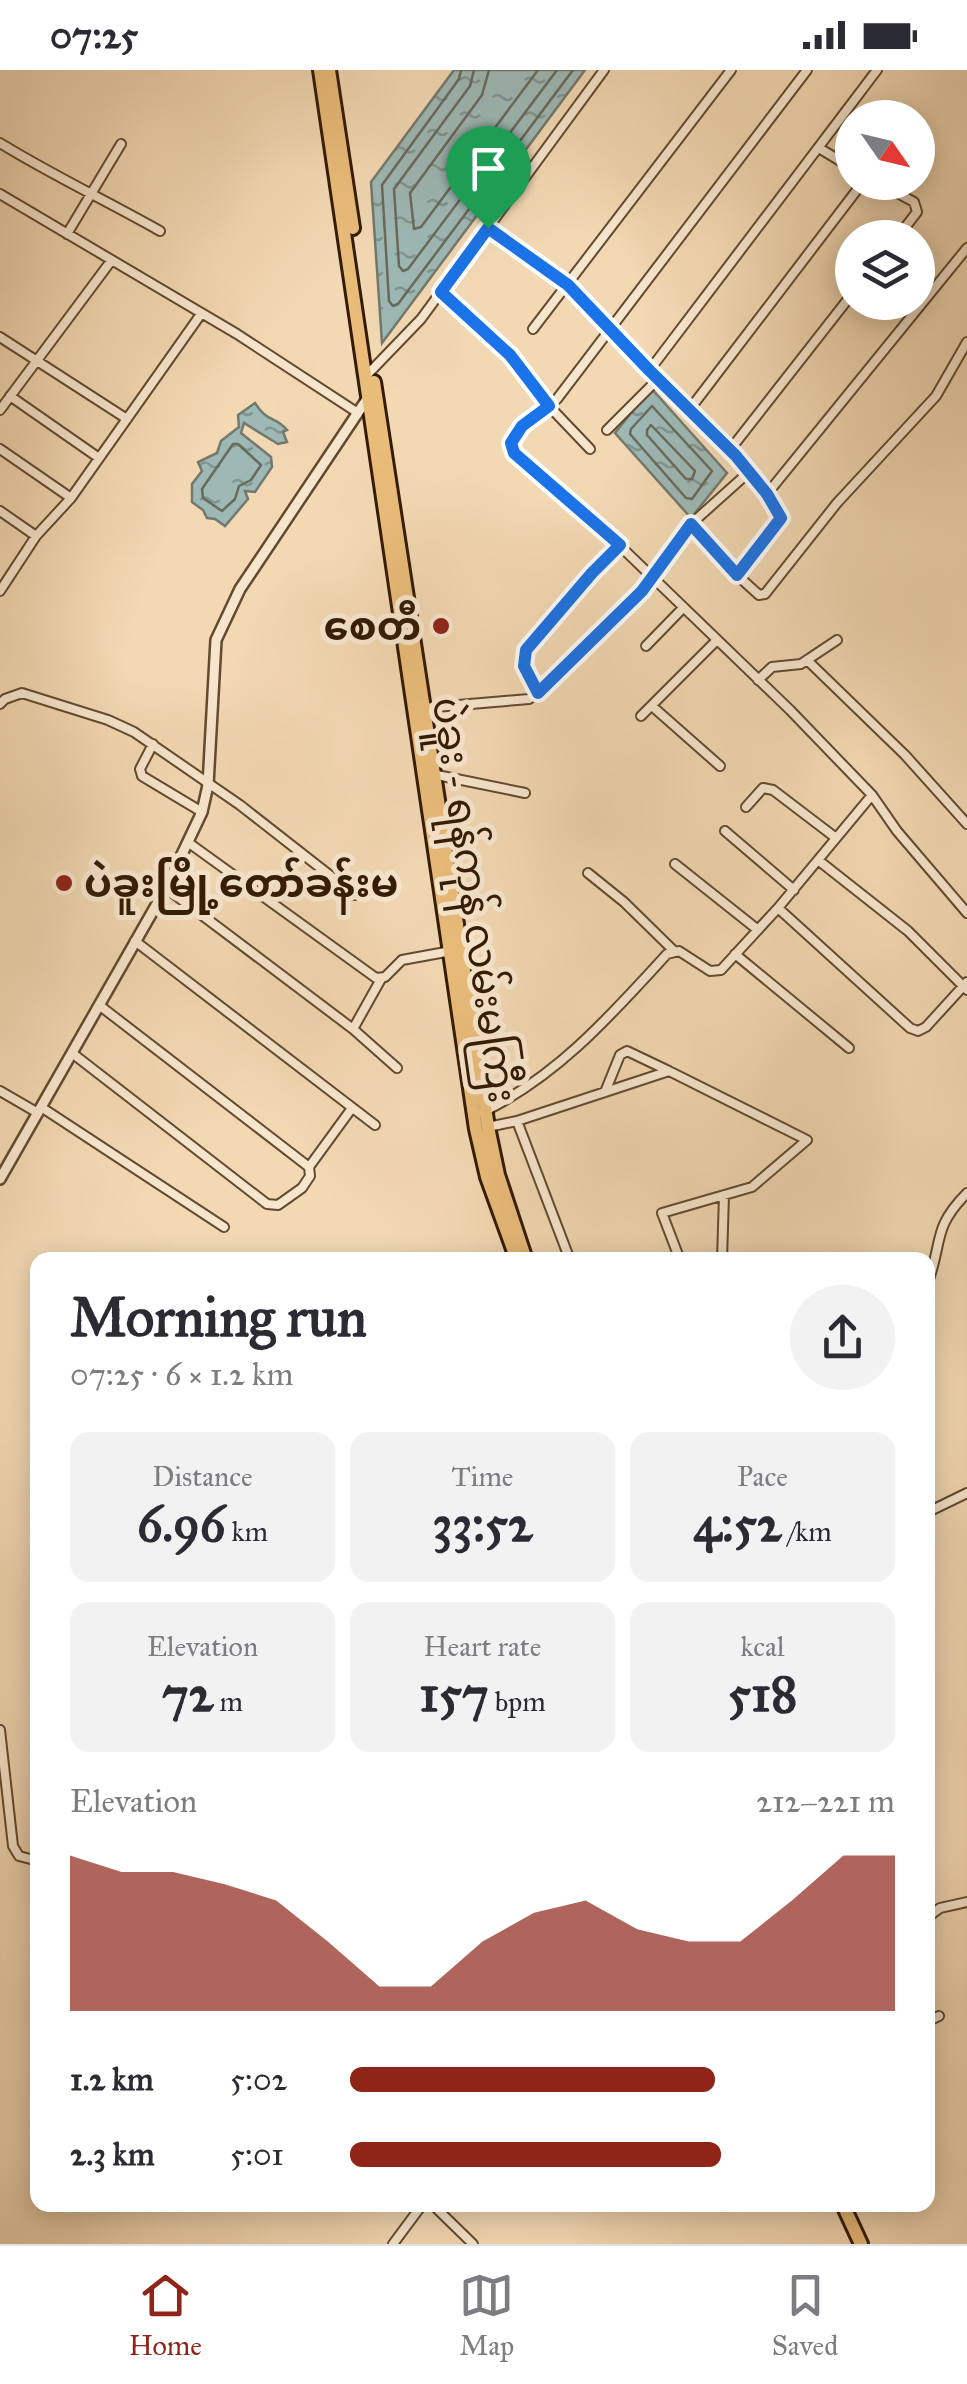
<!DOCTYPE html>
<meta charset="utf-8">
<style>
:root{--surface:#fff;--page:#f2f2f3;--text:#2b2b33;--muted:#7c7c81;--line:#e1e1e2;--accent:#8f2418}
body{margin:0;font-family:"IM FELL Great Primer","Noto Sans Myanmar",serif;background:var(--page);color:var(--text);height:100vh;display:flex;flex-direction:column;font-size:38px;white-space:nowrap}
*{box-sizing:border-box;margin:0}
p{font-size:32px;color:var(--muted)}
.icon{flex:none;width:55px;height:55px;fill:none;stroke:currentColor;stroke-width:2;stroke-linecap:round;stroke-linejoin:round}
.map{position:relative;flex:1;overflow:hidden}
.drawer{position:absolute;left:30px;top:1182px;width:905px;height:960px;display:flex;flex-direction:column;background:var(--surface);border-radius:20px;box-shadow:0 5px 25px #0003}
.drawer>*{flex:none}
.needle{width:65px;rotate:124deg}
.fabs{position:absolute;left:835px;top:30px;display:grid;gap:20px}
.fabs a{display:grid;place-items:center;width:100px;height:100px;border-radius:50%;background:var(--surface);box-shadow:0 5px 25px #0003;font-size:50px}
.pin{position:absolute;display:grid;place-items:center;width:85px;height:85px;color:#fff;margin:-102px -42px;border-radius:50% 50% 50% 0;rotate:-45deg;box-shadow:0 0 10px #0007}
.pin .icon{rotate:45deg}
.round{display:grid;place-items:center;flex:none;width:105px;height:105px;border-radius:52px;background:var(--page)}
.headline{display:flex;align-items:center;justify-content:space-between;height:170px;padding:0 40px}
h1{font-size:55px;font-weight:700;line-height:75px}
.figures{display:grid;grid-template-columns:repeat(3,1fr);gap:15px;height:170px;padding:10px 40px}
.figures div{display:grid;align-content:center;border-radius:20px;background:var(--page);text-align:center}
.figures b{font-size:50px;font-weight:700}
.figures small{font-size:28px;font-weight:400}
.figures p{font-size:28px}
.chart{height:280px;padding:20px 40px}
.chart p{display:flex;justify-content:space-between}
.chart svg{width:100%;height:180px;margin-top:10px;fill:var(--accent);opacity:.7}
ul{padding:0 40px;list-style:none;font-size:32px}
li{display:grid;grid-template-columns:160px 120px 1fr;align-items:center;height:75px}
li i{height:25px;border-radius:12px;background:var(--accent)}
.status{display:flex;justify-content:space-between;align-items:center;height:70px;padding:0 50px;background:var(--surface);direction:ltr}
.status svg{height:28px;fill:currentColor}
.dock{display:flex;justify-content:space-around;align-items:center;height:140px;border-top:2px solid var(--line);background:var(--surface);font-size:28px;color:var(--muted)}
.dock a{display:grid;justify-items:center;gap:5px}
.dock .active{color:var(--accent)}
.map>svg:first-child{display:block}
.water{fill:url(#water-ripples);stroke:#73796d;stroke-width:2.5}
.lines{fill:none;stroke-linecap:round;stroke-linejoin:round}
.shore{stroke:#686a5c;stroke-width:2.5}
.minor-casing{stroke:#634a2e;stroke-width:12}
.tertiary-casing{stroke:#634a2e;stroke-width:14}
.trunk-casing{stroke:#331b02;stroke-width:18}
.minor{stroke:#f7e6ce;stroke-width:8}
.tertiary{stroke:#f7e6ce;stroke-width:9}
.trunk{stroke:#e9bc7a;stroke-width:12}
.route-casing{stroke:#fff;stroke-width:20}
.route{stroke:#1a73e8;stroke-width:12}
.poi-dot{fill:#8f2418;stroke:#f7e6ce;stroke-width:4}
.labels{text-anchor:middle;stroke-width:10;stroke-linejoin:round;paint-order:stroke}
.poi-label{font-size:40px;font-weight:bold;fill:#331b02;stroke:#f7e6ce;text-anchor:end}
.street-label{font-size:40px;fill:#331b02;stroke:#f7e6ce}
</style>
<div class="status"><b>07:25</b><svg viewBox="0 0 49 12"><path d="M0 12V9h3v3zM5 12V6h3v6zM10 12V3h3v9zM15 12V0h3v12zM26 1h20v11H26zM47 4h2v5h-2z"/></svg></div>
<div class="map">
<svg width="967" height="2174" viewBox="0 0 967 2174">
<defs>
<pattern id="water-ripples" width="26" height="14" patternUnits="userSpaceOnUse" patternTransform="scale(2.5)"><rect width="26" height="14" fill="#9db8b5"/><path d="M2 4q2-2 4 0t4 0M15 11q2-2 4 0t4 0" fill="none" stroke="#819591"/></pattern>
</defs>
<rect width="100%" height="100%" fill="#f2d8b3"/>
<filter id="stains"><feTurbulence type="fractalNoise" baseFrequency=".002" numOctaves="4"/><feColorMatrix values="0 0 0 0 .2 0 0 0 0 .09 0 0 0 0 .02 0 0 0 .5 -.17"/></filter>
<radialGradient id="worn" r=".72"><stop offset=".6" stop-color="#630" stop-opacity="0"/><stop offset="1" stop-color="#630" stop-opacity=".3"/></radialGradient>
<path class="water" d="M454,0h131l-203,273 -11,-161z
M651,318l76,85 -36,45 -76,-85z
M255,333c12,20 21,13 32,27l-4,2 4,10 -9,2 -34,-21 -3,10 30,24 1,10 -17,25 -10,-1 3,8 -23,27 -10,-7 -8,-1 -4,-8 -11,-8v-18l10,-13 -4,-9 19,-9 4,-12 18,-14 -1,-12z"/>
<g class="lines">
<path class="shore" d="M461,0l-2,9 -77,106 7,116 4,5 5,-2 175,-234
M474,0l-4,16 -76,103 5,77 4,5 5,-2 149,-199
M489,0l-7,25 -72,98 4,36 7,-2 117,-157
M652,336l60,65 -20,28 -6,-1 -56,-64 1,-5z
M651,355l44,46 -3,8h-6l-39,-44v-5z
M233,374h5l23,21 -10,15 -12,6 -4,13 -13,12 -19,-13 -1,-9z"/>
<defs>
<path id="minor" d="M807,0l-250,329 -35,27 -11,17 3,10 74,62 202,195 82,85 25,36 70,82
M0,73c52,32 107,58 160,88
M819,78l33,20
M877,112l37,20 3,10 -20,26
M0,124l237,140 121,79
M488,158l80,57 81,86 87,85 31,38 200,-246
M67,164l54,-90
M441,223l69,62 39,51 41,43
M533,259l198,-259
M0,267l127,82
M649,301l228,-301
M366,306l55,-57 183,-249
M10,326l89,62
M690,339l173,-227
M0,340l111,-149
M607,360l51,-51
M0,379l71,49
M730,380l122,-156
M0,441l36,25
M691,454l46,51 44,-57 -14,-24
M737,505l22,20 6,-1 72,-91 99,-107 31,-54
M0,521l36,-55 35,-38 130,-184
M646,576l37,-38
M807,590l98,95 62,69
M758,610l14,-13 29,-3 36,-24
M538,623l-14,-27 2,-15 66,-78 29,-28
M0,634l5,-5 17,-6 86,27 26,12 106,73 115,90
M652,636l68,60
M423,638l106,-9 9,-6 104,-102 49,-67 58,-52
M641,646l75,-75
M153,674l-13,25 2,7 60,36
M432,704l93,19
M746,737l17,-19 10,2 63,48
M725,761l69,59
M189,773l187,135 9,-1 17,-17 49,-9
M818,790l90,71 59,59
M675,794l83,66
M588,803l36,29 49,48
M166,818l187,141 44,39
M778,838l132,120 8,3 8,-4 41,-45
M135,871l240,184
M735,884l114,94
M353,959l28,-50
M72,983l195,151 11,1 24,-17 8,-12 -1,-9 -210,-162
M0,1021l38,22
M605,1022l15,-37 7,-4 42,20
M41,1037l183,120
M483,1042c75,-36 129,-98 184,-158l12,-3 31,20 11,-1 57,-62 94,-113
M517,1051l53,139
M488,1057l29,-6 152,-50 138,69 -55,47 -90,26 18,47
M309,1097l43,-59
M722,1190l2,-65
M928,1212c15,-40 4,-54 39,-89
M928,1442l39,-19
M0,1660l13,116 6,10 19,5
M928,1847l12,-9 27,-6
M928,1951l11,-5
M433,2135l40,39
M393,2174l29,-39"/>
<path id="tertiary" d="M0,1109l166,-291 36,-76 6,-27 8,-145 24,-51 127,-190"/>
<path id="trunk" d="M320,0l156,1059 11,48 30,83
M329,0l24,158
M374,312l114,745 10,48 28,85
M843,2135l18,39"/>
</defs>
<use href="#minor" class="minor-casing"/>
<use href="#tertiary" class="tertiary-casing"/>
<use href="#trunk" class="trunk-casing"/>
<use href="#minor" class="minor"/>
<use href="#tertiary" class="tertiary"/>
<use href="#trunk" class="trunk"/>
</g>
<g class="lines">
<defs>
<path id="route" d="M488,158l80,57 81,85 87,86 31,38 14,24 -44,57 -46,-51 -49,67 -104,102 -14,-27 2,-16 66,-77 28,-28 -106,-92 -3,-10 11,-17 27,-20 -39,-51 -69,-63z"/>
</defs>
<use href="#route" class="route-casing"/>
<use href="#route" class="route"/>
</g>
<g class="poi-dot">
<circle cx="441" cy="556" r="10"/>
<circle cx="64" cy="813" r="10"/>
</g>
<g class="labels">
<g class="poi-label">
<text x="421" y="570">စေတီ</text>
<text x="84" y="827" text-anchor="start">ပဲခူးမြို့တော်ခန်းမ</text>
</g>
<g class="street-label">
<text transform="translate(475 830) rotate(82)" y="14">ပဲခူး - ရန်ကုန် လမ်းမကြီး</text>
</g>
</g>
<rect width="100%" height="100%" filter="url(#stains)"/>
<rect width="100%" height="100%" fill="url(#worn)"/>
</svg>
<div class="fabs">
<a><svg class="needle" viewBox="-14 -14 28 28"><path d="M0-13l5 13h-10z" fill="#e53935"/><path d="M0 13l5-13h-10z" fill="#7c7c81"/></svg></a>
<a><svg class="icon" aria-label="layers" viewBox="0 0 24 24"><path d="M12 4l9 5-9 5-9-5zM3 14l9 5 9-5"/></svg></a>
</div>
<div class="pin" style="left:488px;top:158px;background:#1e9e55"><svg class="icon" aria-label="arrive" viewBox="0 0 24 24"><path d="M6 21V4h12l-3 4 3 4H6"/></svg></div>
<section class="drawer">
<div class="headline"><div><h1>Morning run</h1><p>07:25 · 6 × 1.2 km</p></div><a class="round"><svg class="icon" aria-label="share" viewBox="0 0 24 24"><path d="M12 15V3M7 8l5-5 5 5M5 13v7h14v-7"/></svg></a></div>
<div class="figures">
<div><p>Distance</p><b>6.96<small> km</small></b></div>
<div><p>Time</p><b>33:52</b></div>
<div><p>Pace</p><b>4:52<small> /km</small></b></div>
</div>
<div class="figures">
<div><p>Elevation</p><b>72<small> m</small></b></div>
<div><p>Heart rate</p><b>157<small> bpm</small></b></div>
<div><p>kcal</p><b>518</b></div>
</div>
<div class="chart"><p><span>Elevation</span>212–221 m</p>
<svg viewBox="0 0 160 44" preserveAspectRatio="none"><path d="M0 44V6L10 10L20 10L30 13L40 17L50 27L60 38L70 38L80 27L90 20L100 17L110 24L120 27L130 27L140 17L150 6L160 6V44z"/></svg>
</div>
<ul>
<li><b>1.2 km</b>5:02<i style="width:67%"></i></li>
<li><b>2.3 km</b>5:01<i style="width:68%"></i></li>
</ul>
</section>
</div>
<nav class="dock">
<a class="active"><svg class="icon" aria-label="home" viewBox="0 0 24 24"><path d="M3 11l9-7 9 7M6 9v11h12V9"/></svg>Home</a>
<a><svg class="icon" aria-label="map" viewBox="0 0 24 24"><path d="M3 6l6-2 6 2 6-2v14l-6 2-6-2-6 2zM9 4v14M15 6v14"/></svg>Map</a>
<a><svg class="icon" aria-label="saved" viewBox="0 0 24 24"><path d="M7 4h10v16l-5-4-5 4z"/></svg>Saved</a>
</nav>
